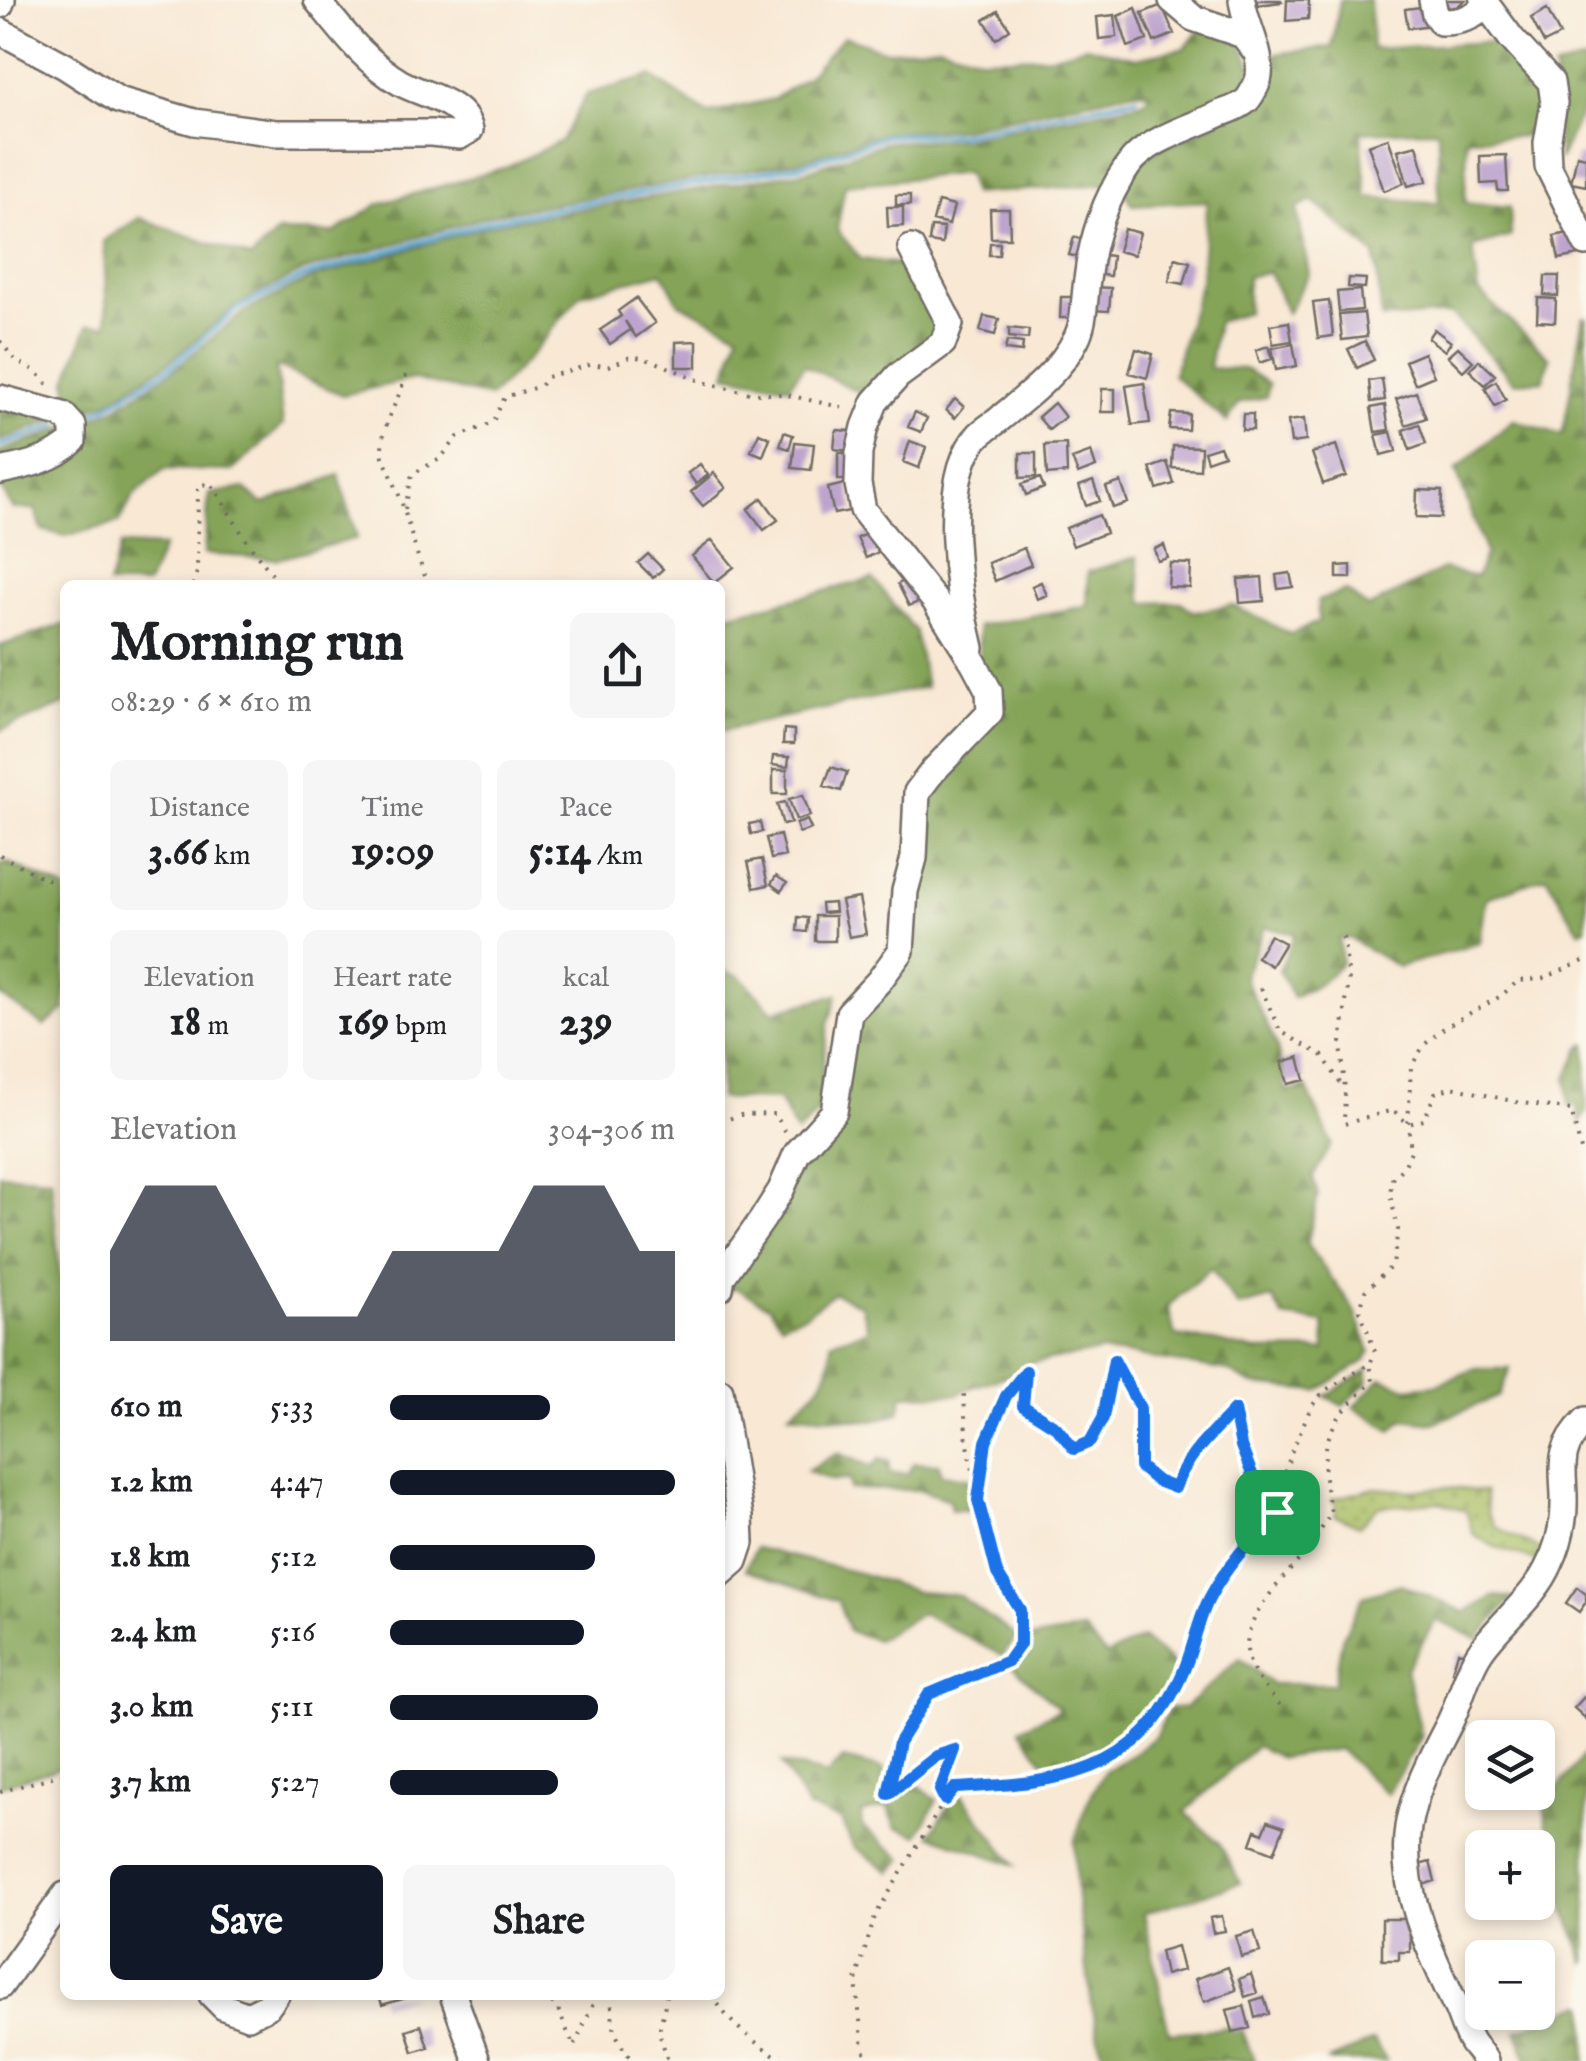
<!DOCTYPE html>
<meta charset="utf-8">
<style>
:root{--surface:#fff;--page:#f6f6f6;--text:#202124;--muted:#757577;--accent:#111827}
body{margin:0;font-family:"IM FELL English",serif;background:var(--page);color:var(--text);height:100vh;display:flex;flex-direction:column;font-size:38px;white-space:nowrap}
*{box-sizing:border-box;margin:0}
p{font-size:32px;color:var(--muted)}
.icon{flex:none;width:55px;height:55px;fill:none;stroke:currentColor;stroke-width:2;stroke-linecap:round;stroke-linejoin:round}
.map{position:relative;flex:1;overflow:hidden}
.panel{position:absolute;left:60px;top:580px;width:665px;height:1420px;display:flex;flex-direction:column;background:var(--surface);border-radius:15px;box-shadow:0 5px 15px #0003}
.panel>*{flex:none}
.controls{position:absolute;left:1465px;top:1720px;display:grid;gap:20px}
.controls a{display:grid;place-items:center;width:90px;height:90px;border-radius:15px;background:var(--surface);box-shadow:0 5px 15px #0003;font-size:50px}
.pin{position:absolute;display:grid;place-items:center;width:85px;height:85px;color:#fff;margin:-42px;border-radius:20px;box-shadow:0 5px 15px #0006}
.round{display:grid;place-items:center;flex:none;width:105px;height:105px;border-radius:15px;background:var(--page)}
.summary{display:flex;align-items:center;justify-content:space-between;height:170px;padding:0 50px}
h1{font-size:55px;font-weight:700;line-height:75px}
.figures{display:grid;grid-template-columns:repeat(3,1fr);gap:15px;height:170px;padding:10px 50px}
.figures div{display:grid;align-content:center;border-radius:15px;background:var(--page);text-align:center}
.figures b{font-size:42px;font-weight:700}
.figures small{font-size:28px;font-weight:400}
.figures p{font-size:28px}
.chart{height:280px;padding:20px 50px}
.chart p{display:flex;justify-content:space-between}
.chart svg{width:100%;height:180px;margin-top:10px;fill:var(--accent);opacity:.7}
.primary-button{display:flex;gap:20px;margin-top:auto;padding:20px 50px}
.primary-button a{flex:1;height:115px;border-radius:15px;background:var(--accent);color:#fff;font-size:40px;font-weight:700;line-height:115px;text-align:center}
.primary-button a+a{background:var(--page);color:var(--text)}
ul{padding:0 50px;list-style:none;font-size:32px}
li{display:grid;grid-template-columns:160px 120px 1fr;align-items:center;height:75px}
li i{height:25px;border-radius:12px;background:var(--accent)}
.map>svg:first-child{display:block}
.grass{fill:url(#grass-dots);stroke:#697446;stroke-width:2.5}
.forest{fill:url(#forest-firs);stroke:#586842;stroke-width:2.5;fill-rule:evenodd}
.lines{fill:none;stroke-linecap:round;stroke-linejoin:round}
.stream{stroke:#5aa8d3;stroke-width:5}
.building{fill:#bda4ce}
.minor-casing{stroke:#736d66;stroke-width:30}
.path{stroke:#736d66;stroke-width:4;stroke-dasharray:2.5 8;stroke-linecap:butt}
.minor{stroke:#fff;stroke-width:25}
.route-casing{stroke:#fff;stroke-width:20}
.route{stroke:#1a73e8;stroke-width:12}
</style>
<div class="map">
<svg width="1586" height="2061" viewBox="0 0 1586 2061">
<defs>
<pattern id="grass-dots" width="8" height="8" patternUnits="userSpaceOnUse" patternTransform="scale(2.5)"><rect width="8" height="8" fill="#a7bd62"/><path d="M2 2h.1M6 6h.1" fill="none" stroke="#889a51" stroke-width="1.8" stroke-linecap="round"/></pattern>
<pattern id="forest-firs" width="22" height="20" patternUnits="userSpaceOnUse" patternTransform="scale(2.5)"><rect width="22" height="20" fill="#85a458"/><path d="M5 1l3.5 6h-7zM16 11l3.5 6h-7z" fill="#6d8649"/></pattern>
</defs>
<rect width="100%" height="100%" fill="#fbf7ec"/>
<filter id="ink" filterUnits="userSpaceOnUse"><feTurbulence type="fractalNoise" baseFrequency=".01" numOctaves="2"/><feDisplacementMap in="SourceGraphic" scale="20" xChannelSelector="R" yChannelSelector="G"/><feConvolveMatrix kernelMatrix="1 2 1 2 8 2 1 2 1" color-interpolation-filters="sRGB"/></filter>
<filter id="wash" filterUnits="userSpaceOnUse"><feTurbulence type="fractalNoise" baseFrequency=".0048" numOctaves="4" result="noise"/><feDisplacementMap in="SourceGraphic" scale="40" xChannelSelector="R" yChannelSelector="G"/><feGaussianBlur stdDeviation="2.25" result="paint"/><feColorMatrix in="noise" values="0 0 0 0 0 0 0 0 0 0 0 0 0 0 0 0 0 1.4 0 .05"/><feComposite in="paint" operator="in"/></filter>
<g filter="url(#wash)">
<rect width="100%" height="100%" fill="#f8e8d4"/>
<path class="grass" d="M1445,1487l40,5 3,23 8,12 52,26 -4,11 -51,-18 -20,-12 -7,-23 -25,-9 -63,5 -19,19 -24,-11 2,-8 -5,-8 43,-11 37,3z"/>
<path class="forest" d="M1340,0h30l2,49 133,-8 39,40 -1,55 -76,2 -2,64 45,5 1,29 -38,11 6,45 71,66 -7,22 -29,2 -63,-68 -69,5 -7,-64 -63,-55 -15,8 12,66 -22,39 -18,-41 -22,5v35l-30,10 -8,46 36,1 24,15 -3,13 -27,6 -12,19 -54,-47 28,-95 6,-79 -75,4 -11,-21 16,-22 113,-58 16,-49 66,-8zM1438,130l1,73 -72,-6 -6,-65z
M1201,28l37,11 14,26 -9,32 -137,87 -134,10 -5,-21 -122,12 -8,45 24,29 47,6 34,61 -8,13 -67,57 -63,-31 -15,21 -63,-12 13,-41 -60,-30 -17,-31 -81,22 -53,65 -38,38 -77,-18 -70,16 -67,-29 7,59 -51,46 -68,-2 -30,26 -15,28 -54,13 -23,-6 -7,-21h-22l-13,-22v-10l81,-54 33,-14 59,-39 71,-58 65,-33 188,-56 309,-52 81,-29 77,-4 177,-35 11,-10 -17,-2 -176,38 -74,4 -85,28 -304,53 -193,57 -67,35 -68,57 -62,40 -35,10 -4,-33 21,-55h19l-3,-84 35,-23 112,40 27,-26 56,1 45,-29 128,-37 54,-26 26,-47 64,-18 57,38 66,-15 34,-23 36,-40 42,15 54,-6 42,13 69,-2 35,-10 50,12 49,-10z
M1586,61v42l-27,57 -5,-92z
M1586,317v611l-7,3 -33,-55 -60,22 -6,45 -82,24 -49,-29 -10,1 3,24 -20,19 -29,15 -14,-26 16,-37 -30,-7 -21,50 32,67 11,48 19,-5 26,57 -19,33 5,19 -11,49 47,64 16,42 -5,10 -48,30 -65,-6 -23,-14 -110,-18 -8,1 -8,-3 -73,12 -9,8 -54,18 -9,5 -55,1 -4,18 -27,8 -83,-8c27,-21 44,-34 42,-71l37,-12 -7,-25 -27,-12 -28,21 -25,9 -11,-16 -36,-20 -13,14 9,-27 92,-139 33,-121 26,-30 41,-192 61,-62 -5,-104 109,-20 1,-34 49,-15 6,46 38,-1 13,10 38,-7 59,29 27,-12v-21l28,-10 22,17 75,-39 33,8 10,-24 -30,-83 57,-50 49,15c9,-39 13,-78 21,-117zM1211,1268l27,39 34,-9 11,19 41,6 1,27 -69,1 -42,-10 -39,-5 -7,-30z
M0,404l58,15 -58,22z
M69,426l-2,13 -67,25v-12z
M339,475l18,63 -79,21 -74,-5 5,-60 35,-6 19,16z
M121,545l42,2 -16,38h-39z
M873,579l42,52 11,56 -206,44v-114z
M65,624v80l-65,27v-85z
M7,862l58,27v121l-21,16 -44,-31v-131z
M720,970l20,6 33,35 64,-16 -9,29 -10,88 -21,21 -19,-33 -58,-2z
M1586,1044v69l-6,10 -3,-19 -8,1 -2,-26 13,-31z
M0,1174l51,4 9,100 5,5v483l-65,20z
M1475,1369h35l-11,27 -66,27 -30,-4 -11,11 -38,-23 27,-29 26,10 28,-3z
M1368,1370l-1,13 -24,23 -18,-10z
M838,1453l34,14 7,-8 10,2v12l19,1 5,-11 26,1 2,10 27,4 8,32h-25l-2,-10 -28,-10 -71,-1v-9h-20l-23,-9z
M756,1548l107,26 54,18 41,3 59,42 -15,19 -80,-43 -46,27 -27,-9 -11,-30 -93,-32z
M1401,1584l64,28 30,-16 17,2 -34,41 -42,-19 -30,49 16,67 -35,58 -48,-45 -59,9 -24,-12 -71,66 35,32 20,39 -96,30 25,120 72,-6 13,34h-150l-12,-55 -15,-108 -3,-55 13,-40 18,-32 27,-16 23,-18 15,-29h15l55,-50 32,26h62l8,-45 21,-43z
M1084,1630l22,26 36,-18 36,30c-6,12 -11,26 -18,37 -21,33 -79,50 -114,60l-26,-36 40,-20 -48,-43 16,-27z
M1586,1752v212l-30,-78 -12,-80z
M843,1759l41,10 -1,29h9l16,-12h12l17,14 -19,35 -22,-8 -9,-20 -26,6 1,13 41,33 -12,13 -38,-26 -12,-26 -33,-12 -27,-45 46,12z
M961,1794l54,71 -85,-30 21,-33z
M1582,2004l4,1v56h-57l-13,-30z
M1373,2041l14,20h-60z"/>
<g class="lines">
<path class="stream" d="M78,418l29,-11 63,-40 68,-58 67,-33 192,-57 305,-54 85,-29 74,-2 175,-36
M0,446l58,-21"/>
</g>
<g id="blocks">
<path class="building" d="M1257,0h24l1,2 -25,3z
M1287,0h22l-1,19 -22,2z
M1442,0h23l-13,11z
M1162,5l12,29 -20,8 -12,-29z
M1429,6l3,19 -24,3 -3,-19z
M1136,8l11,32 -19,7 -10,-31z
M1547,9l13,26 -16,8 -13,-25z
M998,11l12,18 -14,10 -12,-19z
M1115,15l2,22 -18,2 -2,-22z
M1388,138l16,45 -20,8 -16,-46z
M1417,145l10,36 -19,5 -10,-36z
M1506,155l2,36h-10l-1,-8 -16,1 -1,-28z
M1577,155l9,2v29l-15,-3z
M896,195h14v10h-14z
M938,202l16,4 -5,19 -16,-4z
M887,207h16v19l-15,1z
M990,209h19l1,29h-19z
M931,227l13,1 -2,16 -13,-2z
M1124,229l16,4 -6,22 -16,-4z
M1574,232l5,23 -20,4 -5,-23z
M1074,237l14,4 -4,17 -15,-3z
M990,243h10l-1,12h-10z
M1096,254l16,2 -2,20 -16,-2z
M1175,258l15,4 -6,22 -15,-3z
M1545,276h14l-1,20 -14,-1z
M1349,278l17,1 -1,9 -17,-1z
M1092,287l19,1 -2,23 -19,-1z
M1360,290l2,20 -23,2 -2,-20z
M1061,297h16l-1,21h-16z
M636,298l19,25 -19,14 -11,-16 5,9 -20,14 -10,-14 21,-14 -3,-5z
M1538,298l18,1 -1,23 -18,-1z
M1329,301l4,35 -15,2 -5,-35z
M1364,313l3,24 -25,3 -3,-25z
M984,316l15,3 -4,16 -15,-4z
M1289,322l3,19 -19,3 -3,-19z
M1009,328l20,2 -1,9 -19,-2z
M1434,329l17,13 -6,9 -17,-13z
M697,341v26h-21v-25z
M1007,341l16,2 -1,9 -17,-2z
M1365,341l9,19 -17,8 -9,-19z
M1293,344l4,22 -21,4 -4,-22z
M1268,346l4,13 -12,4 -4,-13z
M1458,347l15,14 -10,10 -15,-15z
M1136,349l17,5 -6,24 -18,-5z
M1424,353l10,23 -19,8 -10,-23z
M1479,360l16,15 -10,10 -16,-15z
M1382,379l3,21 -14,2 -2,-21z
M1496,381l10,19 -11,6 -10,-18z
M1144,383l6,40 -18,2 -6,-39z
M1102,389h13v23h-14z
M1416,392l10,26 -20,7 -10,-26z
M955,399l9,8 -9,11 -9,-8z
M1054,403l11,14 -16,13 -11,-13z
M1385,405l4,25 -14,2 -4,-24z
M915,412l12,6 -6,14 -13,-5z
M1171,413l18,1 -1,16 -19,-1z
M1243,414h10v16h-11z
M1304,419l2,22 -15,2 -3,-22z
M1419,424l7,20 -16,6 -7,-20z
M836,430l15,1 -2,20 -15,-2z
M784,432l9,3 -4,14 -9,-3z
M1391,432l5,19 -15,4 -5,-20z
M759,433l11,5 -7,18 -12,-5z
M910,441l16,6 -7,21 -16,-6z
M795,442l19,2 -3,26 -19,-2z
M1066,444l1,29 -20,2 -2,-30z
M1336,445l10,31 -23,8 -11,-31z
M1173,446l28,1 -1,23 -28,-2z
M1220,446l4,9 -17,6 -3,-10z
M1091,452l5,15 -18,7 -6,-15z
M838,453h16v27h-16z
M1020,453h16v24l-16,1z
M1167,462l7,22 -17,5 -7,-21z
M700,464l8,11 -12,9 -8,-11z
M714,473l12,15 -23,18 -12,-14z
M1040,478l4,10 -18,7 -4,-11z
M1093,481l7,20 -14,5 -7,-20z
M1121,482l7,21 -15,5 -7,-21z
M848,483l6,27 -20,4 -6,-26z
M1417,490l25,1 -1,27 -25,-1z
M762,498l16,22 -14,10 -16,-21z
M1099,515l7,18 -33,13 -7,-18z
M873,531l8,20 -15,7 -9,-20z
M712,540l22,27 -20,16 -22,-27z
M1164,545l4,13 -10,3 -4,-12z
M1024,548l7,17 -36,16 -7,-18z
M648,554l15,15 -10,9 -15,-15z
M1170,563l21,1 -1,24 -22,-1z
M1351,565v13h-14v-12z
M1290,573l3,14 -15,2 -2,-14z
M912,577l11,23 -14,6 -11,-22z
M1262,577l2,24 -24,2 -2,-24z
M1041,582l6,13 -10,4 -5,-13z
M784,729l10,1v14h-11z
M773,756l16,1 -1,10 -16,-2z
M831,767l16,5 -6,19 -17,-5z
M773,770h14v24h-14z
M803,795l7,21 -14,4 -7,-21z
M785,802l6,21 -8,2 -6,-21z
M807,820l4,9 -12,4 -3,-9z
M760,822l2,10 -11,2 -2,-10z
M780,835l5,21 -14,3 -5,-21z
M762,859l6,26 -14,3 -6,-26z
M776,876l11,7 -6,8 -10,-7z
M859,898l7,36 -17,3 -8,-36z
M834,903l1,9 -13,1 -1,-9z
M815,916h20v25h-20z
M798,917l10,1 -1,14 -10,-1z
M1270,935l15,8 -14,23 -14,-9z
M1299,1057l6,23 -17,4 -6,-22z
M1577,1587l9,7v8l-7,10 -13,-9z
M1458,1652l12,3 -5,19 -13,-3z
M1586,1695v24l-12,-11z
M1506,1792h11l-3,11 -10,-3z
M1268,1821l16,6 -10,26 -23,-9 5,-14 7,3z
M1430,1862l5,19 -15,5 -5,-20z
M1222,1916l3,15 -12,2 -3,-15z
M1382,1919h28v33h-11v8h-17z
M1254,1931l6,21 -19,5 -5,-21z
M1177,1946l6,24 -18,5 -5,-24z
M1228,1967l8,23 -32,12 -9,-23z
M1251,1974l6,19 -12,4 -6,-18z
M1544,1990l7,16 -11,5 -2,-18z
M379,1995h34v1l-31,9z
M1264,1997l5,17 -14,4 -4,-17z
M1244,2006l6,22 -17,4 -6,-22z
M1496,2012h25l-19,11z
M421,2025l7,22 -15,5 -7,-22z"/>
</g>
</g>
<g filter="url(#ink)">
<use href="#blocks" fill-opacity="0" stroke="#736d66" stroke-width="2.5"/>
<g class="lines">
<defs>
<path id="minor" d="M1172,0l21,18 50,17 11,14
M1432,0l3,14 6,8c17,0 33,-3 44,-17
M1483,0l28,38 40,44 3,21 -7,40 1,23 38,77
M0,5l2,-5
M0,31l65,35 53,34 76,22 83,11h154l29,3 10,-6c-7,-29 -45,-34 -69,-47 -35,-20 -59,-52 -84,-83
M0,398l63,17 10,11v15c-22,20 -45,24 -73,30
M971,648c-13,-52 -33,-172 8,-213 7,-7 17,-12 24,-19 26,-21 58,-46 73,-77 9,-17 8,-40 11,-59 4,-38 18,-82 41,-114 19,-27 62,-38 91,-52 8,-3 21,-7 27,-13 4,-3 10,-15 12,-20 7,-26 -13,-55 -16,-81
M720,1288l2,-11 40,-57 19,-30 16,-37 37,-41 15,-99 30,-32 22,-30 4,-60 9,-33 3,-66 16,-21 57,-59 -1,-21 -15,-28 -39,-62 -72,-91 -5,-26 1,-31 6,-26 10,-25 23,-26 45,-33 7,-19 -39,-76
M720,1391l20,125 1,27 -6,18 -15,13
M0,1986l65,-91
M212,1995l12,12 24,9 20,-10 8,-11
M453,1995l24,66
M1485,2061c-3,-7 -9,-12 -13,-18 -7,-11 -10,-24 -15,-35 -26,-54 -58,-118 -49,-181 6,-37 25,-72 42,-105 11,-23 16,-49 30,-70 21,-31 55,-54 70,-89 6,-12 11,-30 13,-44 6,-41 -14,-63 23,-99"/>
</defs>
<use href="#minor" class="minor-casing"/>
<path class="path" d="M0,341l16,20 20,10 15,17
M406,375c-7,25 -24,49 -24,75 0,9 8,21 11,30 15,34 20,71 36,105
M405,509l7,-35 28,-15 18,-22 34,-14 13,-26 35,-11 7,-9 46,-13 14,3 26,-11 23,6 47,20 51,12h29l66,15
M193,585l4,-13 1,-86 13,-3 35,57 34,45
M0,855l43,23 22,6
M1343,937l6,41 -8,65 4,47 -1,34 49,-14 15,14 16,-4 11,-27 17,-6 64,15 55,8 11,44 4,3
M1261,988l19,43 43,25 19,30
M720,1122l20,-7 35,-1 12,21
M979,1500l7,-58 20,-47 20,-24 -3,35 34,21 17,22 16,-6 13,-25 11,-58 26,48v59l17,14 18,7c12,-33 36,-52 58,-78l8,36 21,54 13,11
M1280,1705c-11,-13 -26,-28 -31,-45 -13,-40 39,-85 61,-113 8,-11 14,-23 21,-34 -6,-25 -11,-58 0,-81 8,-20 27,-36 42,-51l-3,-17
M0,1792l65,-19
M945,1800l-5,-11 15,-39 -19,6 -48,38 11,-52 30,-49 79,-32 12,-17v-34l-23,-37 -18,-73 -13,-65 -2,-41
M544,1995l13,12 17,40 23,-52
M612,1995c-1,28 2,44 21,66
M667,1995l-8,37 9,29
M713,1995c15,30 43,48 71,66
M872,2061l-9,-12 -7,-68 11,-38 8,-27 70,-116 10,-12 91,-8 42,-10 37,-18 38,-39 21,-42 24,-71 39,-55 30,-32 8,-14v-25l6,-21 20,-46 13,-16 46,-27 5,-12 -15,-42 5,-19 28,-26 5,-36 -8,-34 2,-16 13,-14 6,-14 -3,-27 3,-57 13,-22 21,-18 56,-31 17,-15 24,-2 44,-19"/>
<use href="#minor" class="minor"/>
</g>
</g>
<g class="lines" filter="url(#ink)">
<defs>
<path id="route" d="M1114,1360l26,48v59l17,14 18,7c12,-33 36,-53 59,-78l7,36 21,54 15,12c-25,27 -50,53 -67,85 -12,22 -16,49 -26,73 -46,108 -124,112 -229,118l-10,12 -5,-10 15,-40 -19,6 -48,38 11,-52 30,-48 79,-33 12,-17v-34l-23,-37 -19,-73 8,-58 20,-46 20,-25 -3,35 33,21 18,22 16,-7 13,-24z"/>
</defs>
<use href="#route" class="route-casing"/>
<use href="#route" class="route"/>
</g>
</svg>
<div class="controls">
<a><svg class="icon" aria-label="layers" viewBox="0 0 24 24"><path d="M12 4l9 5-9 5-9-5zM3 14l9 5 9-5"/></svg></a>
<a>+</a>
<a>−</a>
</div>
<div class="pin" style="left:1277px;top:1512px;background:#1e9e55"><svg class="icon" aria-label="arrive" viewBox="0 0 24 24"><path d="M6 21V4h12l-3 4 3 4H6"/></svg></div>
<section class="panel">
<div class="summary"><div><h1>Morning run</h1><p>08:29 · 6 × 610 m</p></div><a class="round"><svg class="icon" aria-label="share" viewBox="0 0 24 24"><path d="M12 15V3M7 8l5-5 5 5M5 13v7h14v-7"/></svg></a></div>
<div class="figures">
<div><p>Distance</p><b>3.66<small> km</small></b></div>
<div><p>Time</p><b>19:09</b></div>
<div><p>Pace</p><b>5:14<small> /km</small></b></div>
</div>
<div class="figures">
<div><p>Elevation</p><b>18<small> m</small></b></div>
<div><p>Heart rate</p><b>169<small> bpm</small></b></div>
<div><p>kcal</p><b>239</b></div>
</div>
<div class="chart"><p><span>Elevation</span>304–306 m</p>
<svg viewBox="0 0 160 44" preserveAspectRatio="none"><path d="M0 44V22L10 6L20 6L30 6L40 22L50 38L60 38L70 38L80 22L90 22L100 22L110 22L120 6L130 6L140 6L150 22L160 22V44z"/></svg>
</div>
<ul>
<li><b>610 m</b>5:33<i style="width:56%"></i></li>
<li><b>1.2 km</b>4:47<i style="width:100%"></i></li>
<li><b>1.8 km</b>5:12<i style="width:72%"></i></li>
<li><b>2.4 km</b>5:16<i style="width:68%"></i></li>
<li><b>3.0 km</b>5:11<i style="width:73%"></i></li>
<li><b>3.7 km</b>5:27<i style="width:59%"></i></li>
</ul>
<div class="primary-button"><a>Save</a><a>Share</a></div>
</section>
</div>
